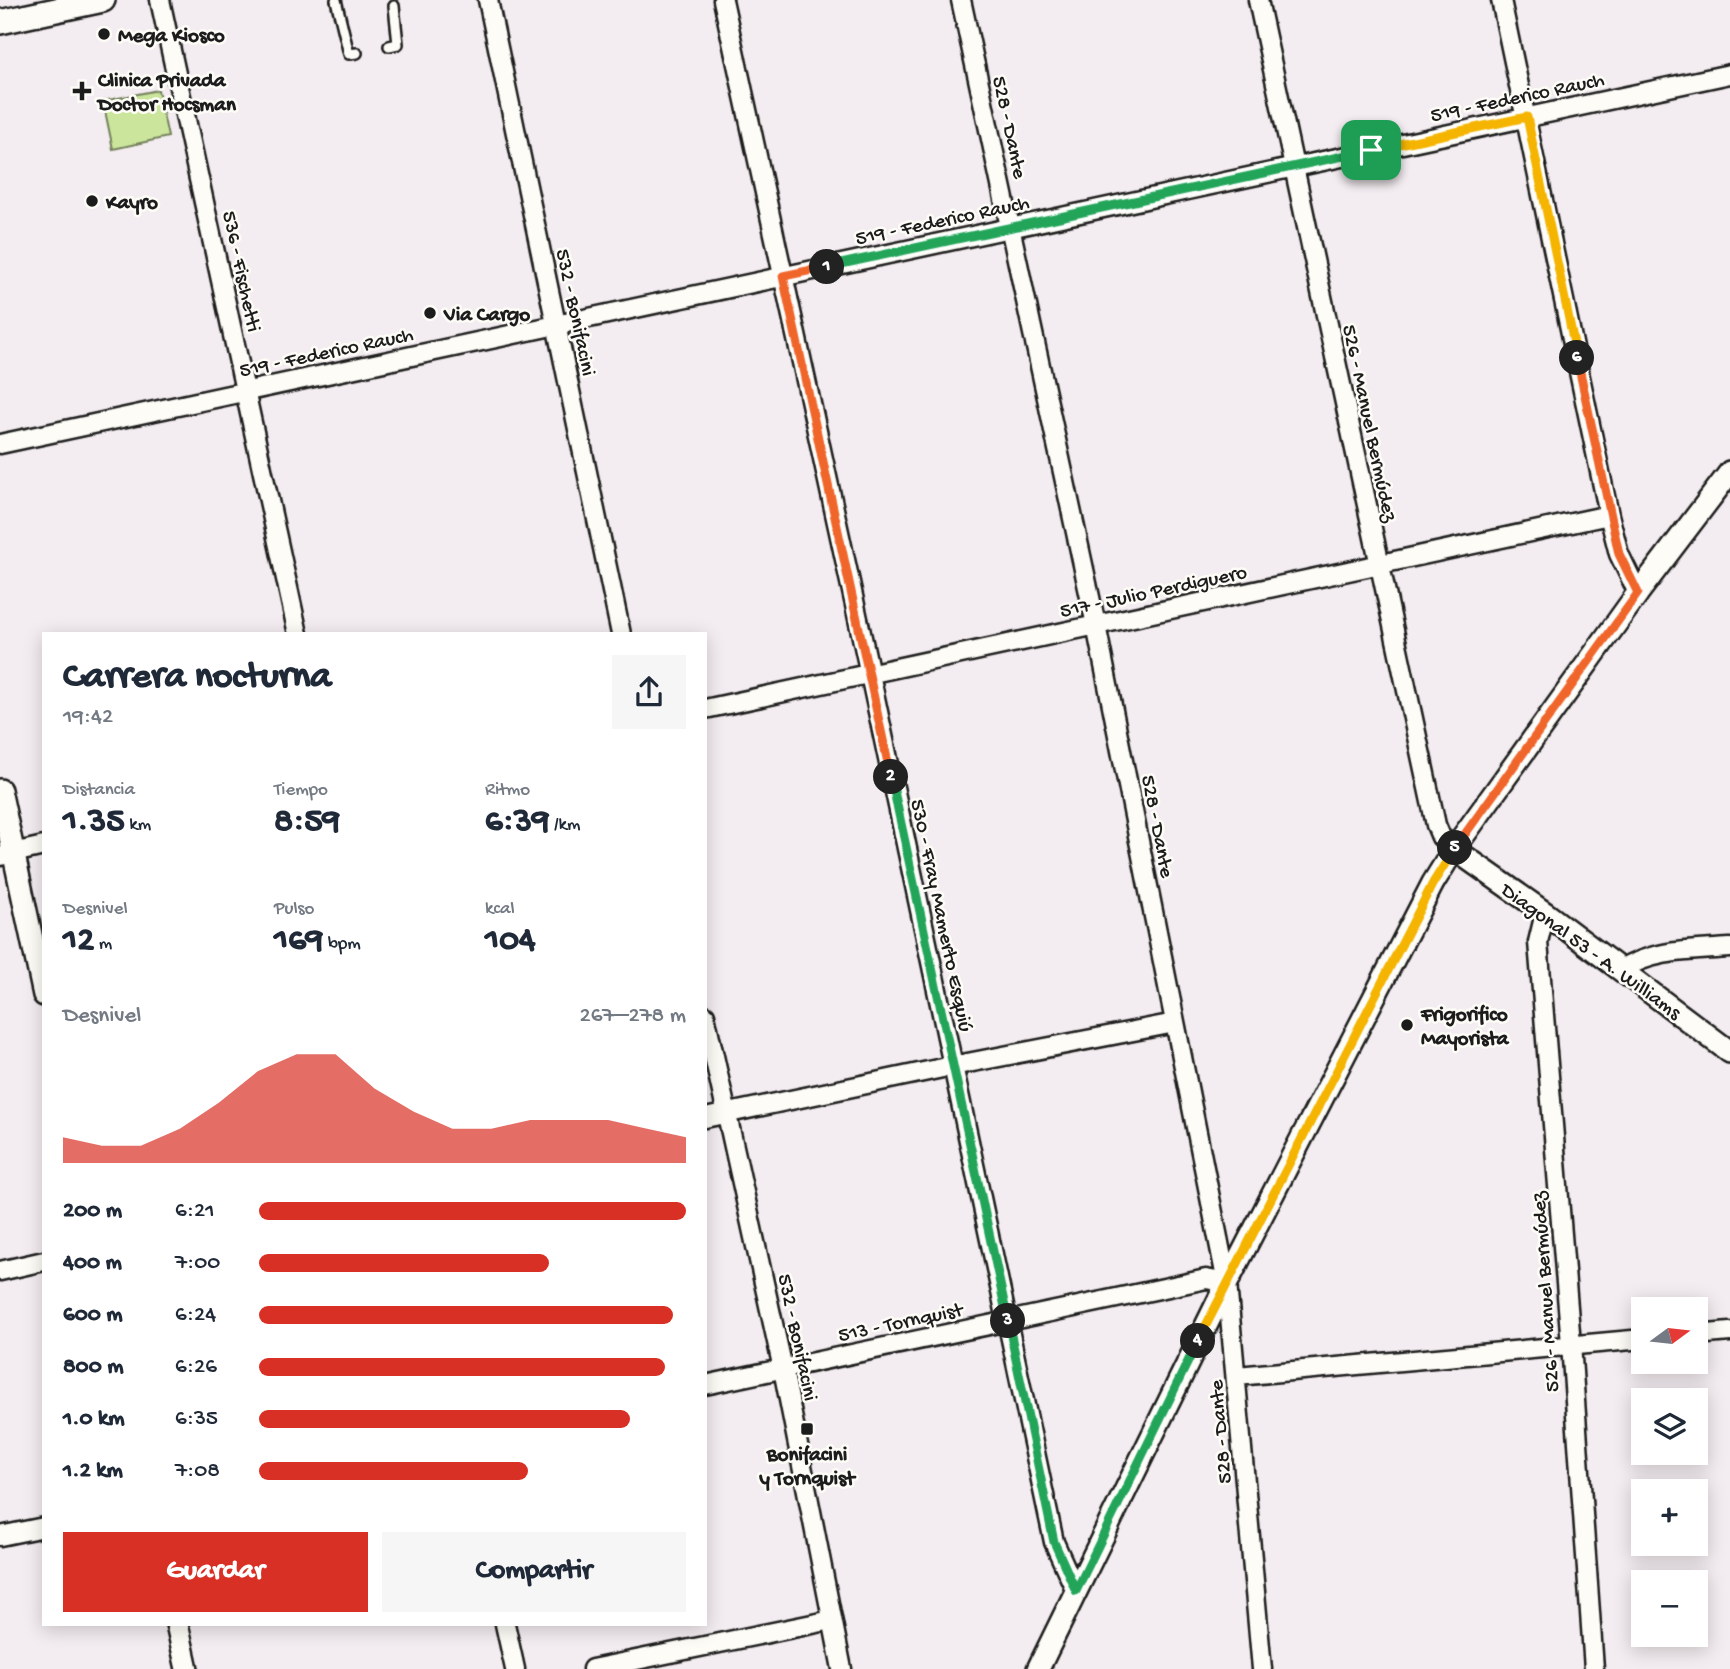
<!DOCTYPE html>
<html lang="es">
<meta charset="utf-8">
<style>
:root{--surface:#fff;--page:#f6f6f7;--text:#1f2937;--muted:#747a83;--accent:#d93025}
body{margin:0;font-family:"Gochi Hand",sans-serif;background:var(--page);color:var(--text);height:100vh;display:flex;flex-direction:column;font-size:26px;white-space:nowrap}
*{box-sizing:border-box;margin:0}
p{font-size:23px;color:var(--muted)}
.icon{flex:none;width:38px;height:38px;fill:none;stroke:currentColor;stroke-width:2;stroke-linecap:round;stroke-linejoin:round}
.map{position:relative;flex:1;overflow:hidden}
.panel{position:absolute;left:42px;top:632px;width:665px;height:994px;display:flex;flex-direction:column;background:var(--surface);border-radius:0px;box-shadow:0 4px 18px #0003}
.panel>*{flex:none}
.needle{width:46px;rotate:75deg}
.buttons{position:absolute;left:1631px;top:1297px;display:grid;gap:14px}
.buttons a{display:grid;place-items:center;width:77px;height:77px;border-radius:0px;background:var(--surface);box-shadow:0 4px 18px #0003;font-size:35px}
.pin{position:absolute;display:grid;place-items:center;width:60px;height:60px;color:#fff;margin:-30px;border-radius:14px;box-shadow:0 4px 10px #0006}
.km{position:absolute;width:35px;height:35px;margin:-18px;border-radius:50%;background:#222;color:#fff;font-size:19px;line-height:35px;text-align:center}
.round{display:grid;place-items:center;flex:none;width:74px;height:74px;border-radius:0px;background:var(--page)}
.overview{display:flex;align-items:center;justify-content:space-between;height:119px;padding:0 21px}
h1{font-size:38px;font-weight:800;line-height:52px}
.metrics{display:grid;grid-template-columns:repeat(3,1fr);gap:10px;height:119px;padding:7px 21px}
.metrics div{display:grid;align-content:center}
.metrics b{font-size:35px;font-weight:800}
.metrics small{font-size:19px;font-weight:400}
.metrics p{font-size:19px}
.chart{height:196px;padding:14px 21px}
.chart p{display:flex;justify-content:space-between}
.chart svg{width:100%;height:126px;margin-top:7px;fill:var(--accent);opacity:.7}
.primary-button{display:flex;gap:14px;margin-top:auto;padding:14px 21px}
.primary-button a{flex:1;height:80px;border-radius:0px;background:var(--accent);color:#fff;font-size:28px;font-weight:800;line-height:80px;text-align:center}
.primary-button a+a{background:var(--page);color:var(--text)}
ul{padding:0 21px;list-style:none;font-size:23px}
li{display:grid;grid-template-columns:112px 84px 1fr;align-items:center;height:52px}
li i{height:18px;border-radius:9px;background:var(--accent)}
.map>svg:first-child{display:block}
.green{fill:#cbe69c;stroke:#74815c;stroke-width:2}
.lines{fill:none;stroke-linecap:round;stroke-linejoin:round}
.service-casing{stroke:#1c1c1c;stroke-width:14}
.minor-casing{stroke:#1c1c1c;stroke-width:23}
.tertiary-casing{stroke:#1c1c1c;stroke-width:26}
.secondary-casing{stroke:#1c1c1c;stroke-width:28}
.service{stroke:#fdfcf7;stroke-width:9}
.minor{stroke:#fdfcf7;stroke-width:18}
.tertiary{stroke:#fdfcf7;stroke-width:21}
.secondary{stroke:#fdfcf7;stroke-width:23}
.split-1-casing{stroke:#fff;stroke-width:14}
.split-2-casing{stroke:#fff;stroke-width:14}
.split-3-casing{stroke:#fff;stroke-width:14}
.split-4-casing{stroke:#fff;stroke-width:14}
.split-5-casing{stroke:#fff;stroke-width:14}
.split-6-casing{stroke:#fff;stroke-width:14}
.split-7-casing{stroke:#fff;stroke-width:14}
.split-1{stroke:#22a559;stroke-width:9}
.split-2{stroke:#f0652b;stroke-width:9}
.split-3{stroke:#22a559;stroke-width:9}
.split-4{stroke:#22a559;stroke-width:9}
.split-5{stroke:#f5b400;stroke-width:9}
.split-6{stroke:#f0652b;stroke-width:9}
.split-7{stroke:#f5b400;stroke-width:9}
.poi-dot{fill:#1c1c1c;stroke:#fdfcf7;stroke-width:2.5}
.labels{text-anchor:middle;stroke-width:5;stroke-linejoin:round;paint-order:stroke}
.poi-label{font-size:21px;font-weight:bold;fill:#1c1c1c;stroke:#fdfcf7;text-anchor:start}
.street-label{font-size:21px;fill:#1c1c1c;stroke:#fdfcf7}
</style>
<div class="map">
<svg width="1730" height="1669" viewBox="0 0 1730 1669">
<rect width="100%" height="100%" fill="#f3ecf0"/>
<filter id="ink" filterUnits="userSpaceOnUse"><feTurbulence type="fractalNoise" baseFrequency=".0143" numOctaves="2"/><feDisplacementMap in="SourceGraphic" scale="14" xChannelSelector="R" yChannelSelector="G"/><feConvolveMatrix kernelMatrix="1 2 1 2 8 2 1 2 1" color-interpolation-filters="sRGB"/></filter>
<g filter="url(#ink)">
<path class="green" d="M158,90l10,47 -55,12 -10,-48z"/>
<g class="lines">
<defs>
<path id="service" d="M336,0l13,54 8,-1
M389,46l9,-2 -4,-38"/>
<path id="minor" d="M160,0l138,634
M488,0l133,634
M723,0l147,674 184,868 22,49
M961,0l135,625 131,658 35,386
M1258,0l178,825 5,12 13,12
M1501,0l108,515 10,39 19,39
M0,444l1730,-370
M705,709l904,-194
M0,856l44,-10
M1545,913l-7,29 33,402 23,325
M1621,970c34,-21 70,-19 109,-22
M705,1015l78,354 59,300
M705,1118l247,-52 223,-43
M0,1271l44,-10
M1696,1335l34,-3
M1237,1376l406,-37
M705,1385l492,-104 9,-2 21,4
M0,1536l44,-9
M505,1624l10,45
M592,1669l240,-49"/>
<path id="tertiary" d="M0,790l44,205
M1454,849l91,64 185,139
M177,1624l10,45
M1038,1669l189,-386 206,-400 21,-34 184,-256 92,-121"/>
<path id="secondary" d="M0,22l103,-22"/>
</defs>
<use href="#service" class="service-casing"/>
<use href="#minor" class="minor-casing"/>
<use href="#tertiary" class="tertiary-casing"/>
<use href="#secondary" class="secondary-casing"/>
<use href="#service" class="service"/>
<use href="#minor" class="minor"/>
<use href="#tertiary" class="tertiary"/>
<use href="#secondary" class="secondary"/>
</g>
</g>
<g class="lines" filter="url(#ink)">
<defs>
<path id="split-1" d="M827,267l544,-117"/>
<path id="split-2" d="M827,267l-44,9 108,501"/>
<path id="split-3" d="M891,777l117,544"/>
<path id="split-4" d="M1008,1321l46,221 22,49 122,-250"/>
<path id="split-5" d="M1198,1341l235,-458 22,-35"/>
<path id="split-6" d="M1455,848l183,-255 -19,-39 -42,-196"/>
<path id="split-7" d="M1371,150l156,-33 50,241"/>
</defs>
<use href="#split-1" class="split-1-casing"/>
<use href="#split-2" class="split-2-casing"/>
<use href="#split-3" class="split-3-casing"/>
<use href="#split-4" class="split-4-casing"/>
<use href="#split-5" class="split-5-casing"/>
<use href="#split-6" class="split-6-casing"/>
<use href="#split-7" class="split-7-casing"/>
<use href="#split-1" class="split-1"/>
<use href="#split-2" class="split-2"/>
<use href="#split-3" class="split-3"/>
<use href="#split-4" class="split-4"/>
<use href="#split-5" class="split-5"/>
<use href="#split-6" class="split-6"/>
<use href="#split-7" class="split-7"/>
</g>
<g class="poi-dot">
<circle cx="104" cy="34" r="7"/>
<path d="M78.5 80.5h7v7h7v7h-7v7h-7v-7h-7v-7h7z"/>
<circle cx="92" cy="201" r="7"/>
<circle cx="430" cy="313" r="7"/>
<circle cx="1407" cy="1025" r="7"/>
<rect x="800" y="1422" width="14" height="14" rx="3.5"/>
</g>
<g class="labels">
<g class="poi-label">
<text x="118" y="41">Mega Kiosco</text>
<text x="98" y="86">Clinica Privada<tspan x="98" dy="24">Doctor Hocsman</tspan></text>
<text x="106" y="208">Kayro</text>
<text x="444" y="320">Via Cargo</text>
<text x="1421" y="1020">Frigorifico<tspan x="1421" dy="24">Mayorista</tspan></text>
<text x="807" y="1460" text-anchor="middle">Bonifacini<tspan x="807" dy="24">y Tornquist</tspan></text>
</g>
<g class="street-label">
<text transform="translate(1517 96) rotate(-12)" y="7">519 - Federico Rauch</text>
<text transform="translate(1011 127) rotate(78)" y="7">528 - Dante</text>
<text transform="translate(942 219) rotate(-12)" y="7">519 - Federico Rauch</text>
<text transform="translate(243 271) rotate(78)" y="7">536 - Fischetti</text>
<text transform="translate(577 312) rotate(78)" y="7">532 - Bonifacini</text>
<text transform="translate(326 351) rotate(-12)" y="7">519 - Federico Rauch</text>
<text transform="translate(1371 423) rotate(78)" y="7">526 - Manuel Bermúdez</text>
<text transform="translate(1153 590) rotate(-12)" y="7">517 - Julio Perdiguero</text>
<text transform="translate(1159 826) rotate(79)" y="7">528 - Dante</text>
<text transform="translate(943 915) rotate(78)" y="7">530 - Fray Mamerto Esquiú</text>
<text transform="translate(1592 950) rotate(36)" y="7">Diagonal 53 - A. Williams</text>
<text transform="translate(1544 1292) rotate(-94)" y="7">526 - Manuel Bermúdez</text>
<text transform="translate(900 1321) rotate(-12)" y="7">513 - Tornquist</text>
<text transform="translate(799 1337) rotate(78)" y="7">532 - Bonifacini</text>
<text transform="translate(1219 1432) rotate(-95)" y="7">528 - Dante</text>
</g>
</g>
</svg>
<div class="buttons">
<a><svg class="needle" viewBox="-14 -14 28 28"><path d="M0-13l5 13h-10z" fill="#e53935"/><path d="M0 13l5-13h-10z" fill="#747a83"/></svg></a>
<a><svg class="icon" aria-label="layers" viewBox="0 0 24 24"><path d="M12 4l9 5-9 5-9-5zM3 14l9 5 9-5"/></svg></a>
<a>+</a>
<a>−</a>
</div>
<div class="pin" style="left:1371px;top:150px;background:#1e9e55"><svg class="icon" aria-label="arrive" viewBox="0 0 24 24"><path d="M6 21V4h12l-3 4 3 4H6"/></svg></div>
<b class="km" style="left:827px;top:267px">1</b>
<b class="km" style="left:891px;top:777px">2</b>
<b class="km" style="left:1008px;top:1321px">3</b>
<b class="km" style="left:1198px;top:1341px">4</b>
<b class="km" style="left:1455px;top:848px">5</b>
<b class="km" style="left:1577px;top:358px">6</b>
<section class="panel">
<div class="overview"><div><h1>Carrera nocturna</h1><p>19:42</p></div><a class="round"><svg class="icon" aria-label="share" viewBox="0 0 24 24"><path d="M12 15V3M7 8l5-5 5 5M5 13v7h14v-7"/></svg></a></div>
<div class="metrics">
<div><p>Distancia</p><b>1.35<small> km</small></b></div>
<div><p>Tiempo</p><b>8:59</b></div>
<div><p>Ritmo</p><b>6:39<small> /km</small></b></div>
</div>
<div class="metrics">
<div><p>Desnivel</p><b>12<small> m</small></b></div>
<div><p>Pulso</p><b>169<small> bpm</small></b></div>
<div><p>kcal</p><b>104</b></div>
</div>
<div class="chart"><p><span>Desnivel</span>267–278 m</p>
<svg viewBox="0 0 160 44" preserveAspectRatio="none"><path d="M0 44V35L10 38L20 38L30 32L40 23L50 12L60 6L70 6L80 18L90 26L100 32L110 32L120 29L130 29L140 29L150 32L160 35V44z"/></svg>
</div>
<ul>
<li><b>200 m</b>6:21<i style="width:100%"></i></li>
<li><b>400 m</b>7:00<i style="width:68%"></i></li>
<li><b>600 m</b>6:24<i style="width:97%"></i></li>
<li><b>800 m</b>6:26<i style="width:95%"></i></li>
<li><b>1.0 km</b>6:35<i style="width:87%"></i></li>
<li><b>1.2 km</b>7:08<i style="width:63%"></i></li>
</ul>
<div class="primary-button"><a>Guardar</a><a>Compartir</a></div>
</section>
</div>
